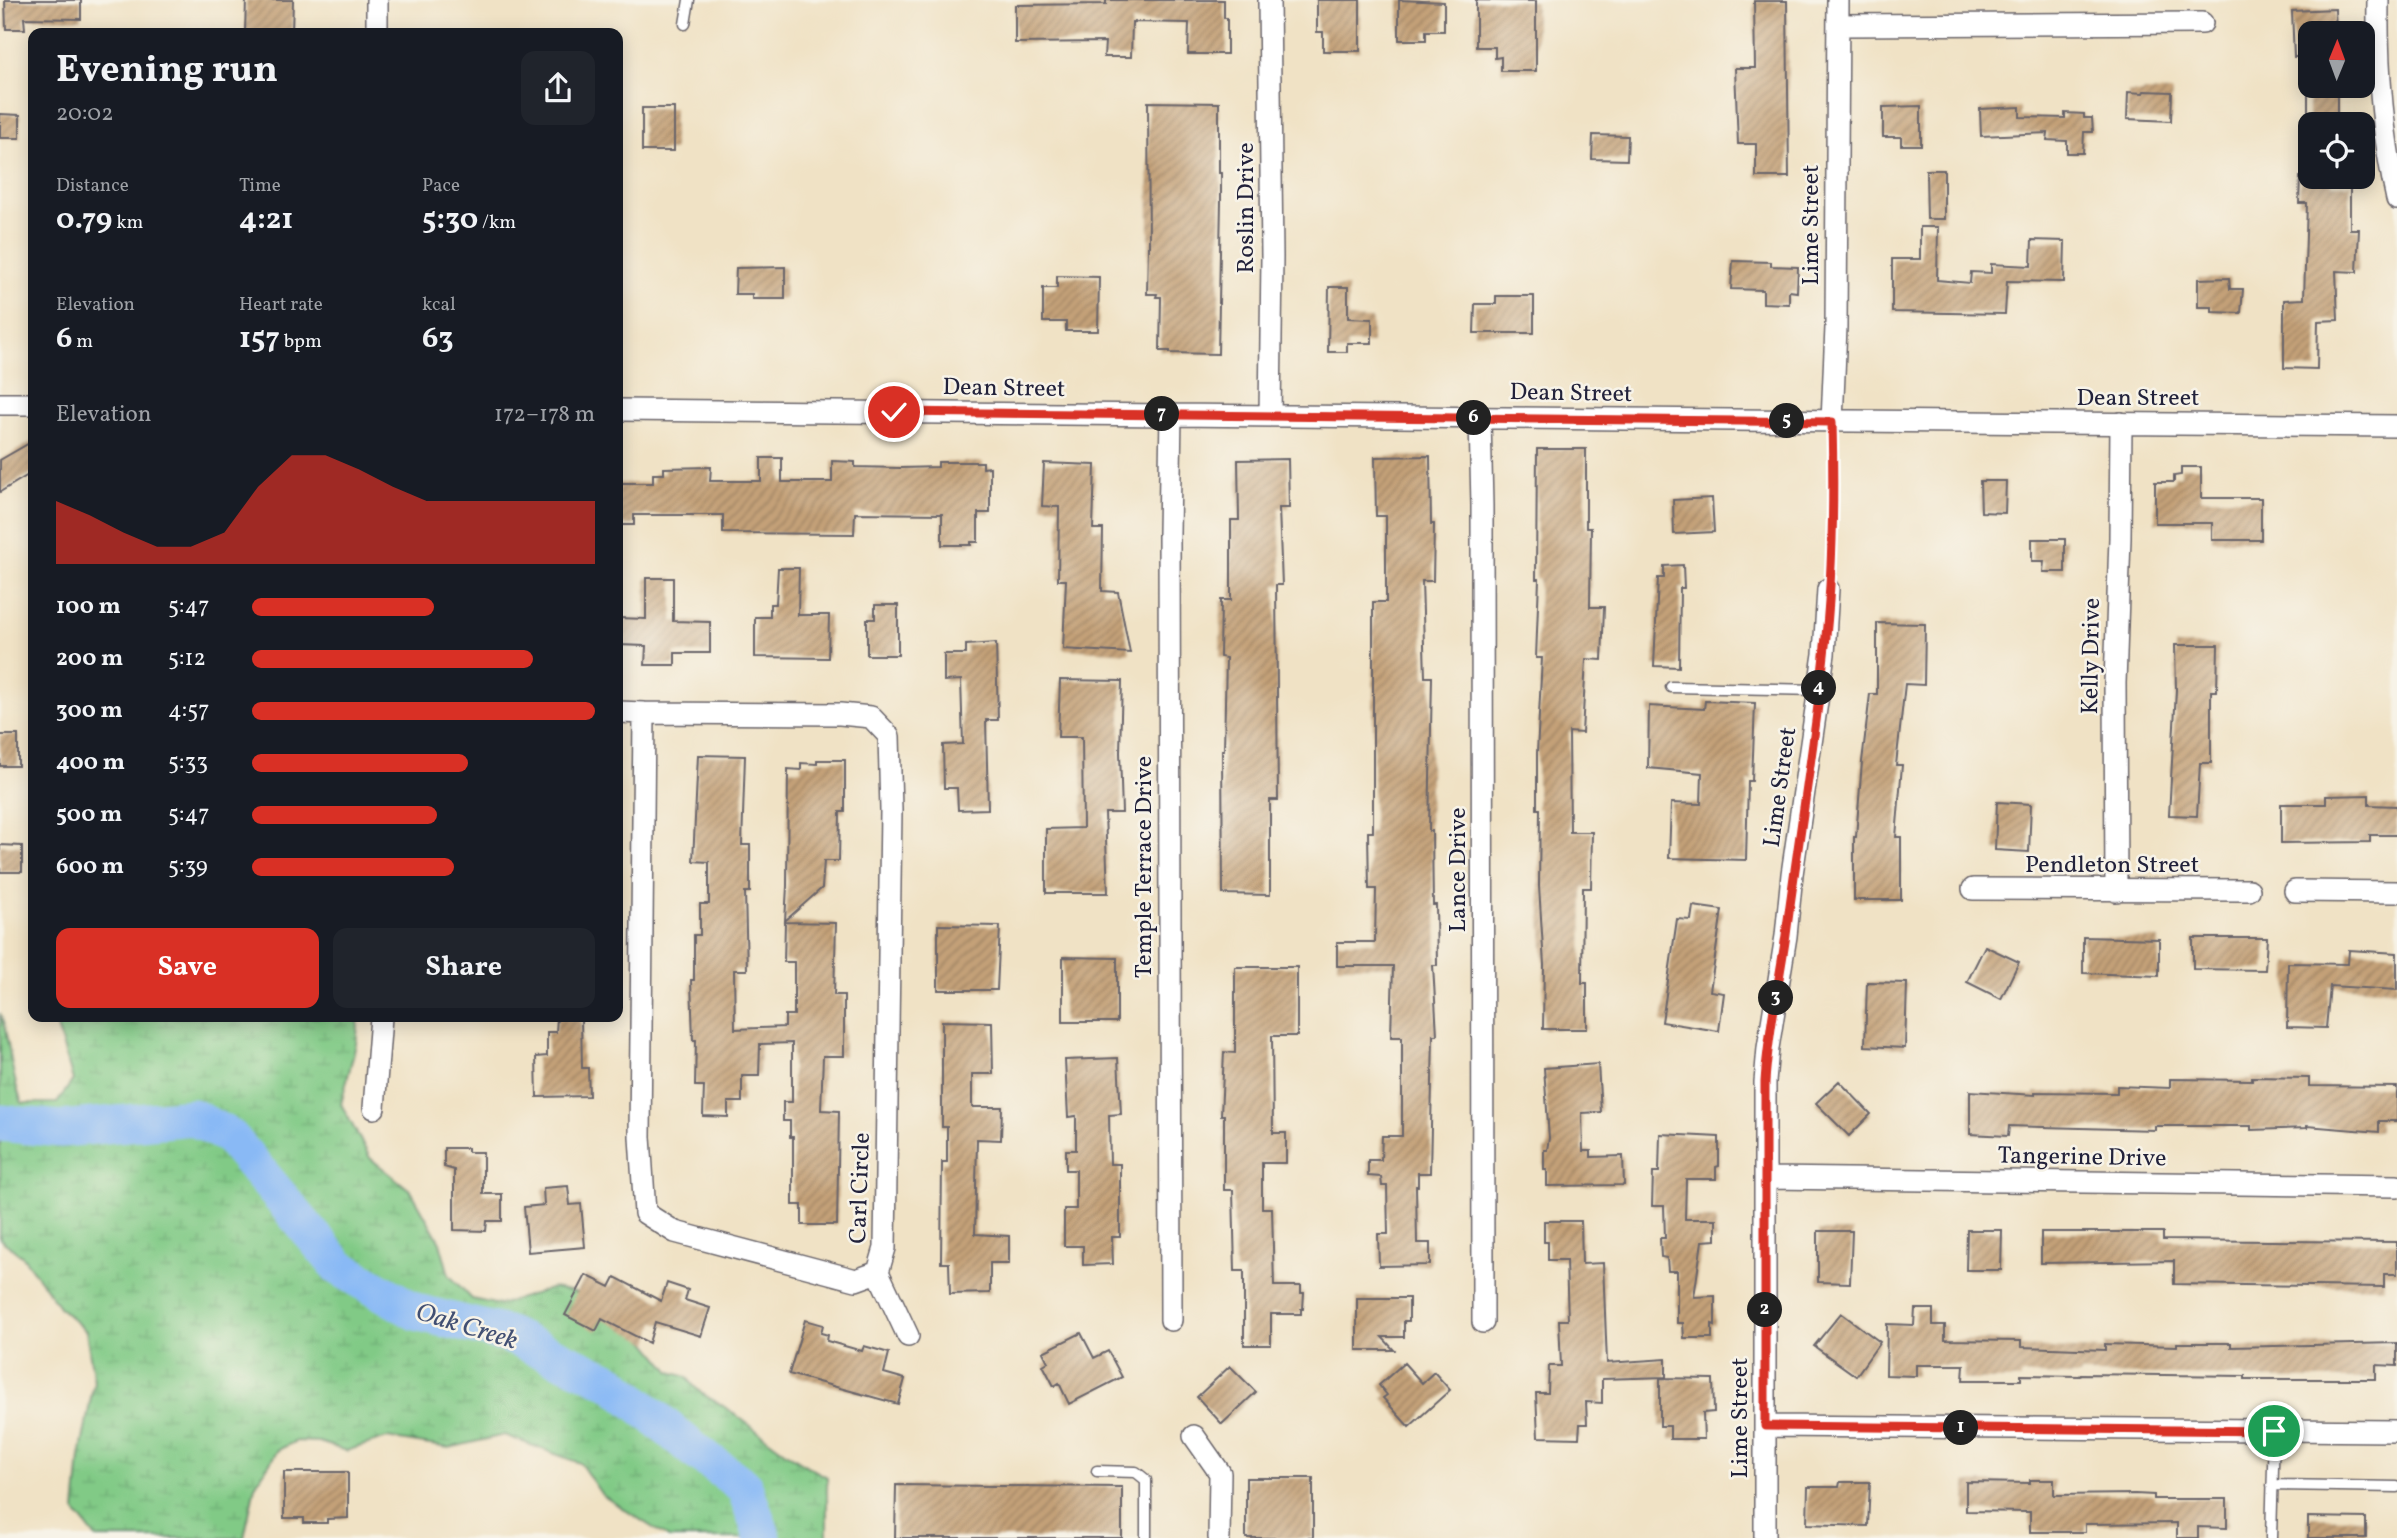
<!DOCTYPE html>
<meta charset="utf-8">
<style>
:root{--surface:#171b24;--page:#20242c;--text:#f1f3f6;--muted:#9ea1a6;--accent:#d93025}
body{margin:0;font-family:Vollkorn,serif;background:var(--page);color:var(--text);height:100vh;display:flex;flex-direction:column;font-size:26px;white-space:nowrap}
*{box-sizing:border-box;margin:0}
p{font-size:23px;color:var(--muted)}
.icon{flex:none;width:38px;height:38px;fill:none;stroke:currentColor;stroke-width:2;stroke-linecap:round;stroke-linejoin:round}
.map{position:relative;flex:1;overflow:hidden}
.panel{position:absolute;left:28px;top:28px;width:595px;height:994px;display:flex;flex-direction:column;background:var(--surface);border-radius:14px;box-shadow:0 4px 18px #0003}
.panel>*{flex:none}
.needle{width:46px;rotate:1deg}
.controls{position:absolute;left:2298px;top:21px;display:grid;gap:14px}
.controls a{display:grid;place-items:center;width:77px;height:77px;border-radius:14px;background:var(--surface);box-shadow:0 4px 18px #0003;font-size:35px}
.pin{position:absolute;display:grid;place-items:center;width:60px;height:60px;color:#fff;margin:-30px;border:4px solid #fff;border-radius:50%;box-shadow:0 2px 7px #0007}
.km{position:absolute;width:35px;height:35px;margin:-18px;border-radius:50%;background:#222;color:#fff;font-size:19px;line-height:35px;text-align:center}
.round{display:grid;place-items:center;flex:none;width:74px;height:74px;border-radius:14px;background:var(--page)}
.summary{display:flex;align-items:center;justify-content:space-between;height:119px;padding:0 28px}
h1{font-size:38px;font-weight:700;line-height:52px}
.stats{display:grid;grid-template-columns:repeat(3,1fr);gap:10px;height:119px;padding:7px 28px}
.stats div{display:grid;align-content:center}
.stats b{font-size:30px;font-weight:700}
.stats small{font-size:19px;font-weight:400}
.stats p{font-size:19px}
.chart{height:196px;padding:14px 28px}
.chart p{display:flex;justify-content:space-between}
.chart svg{width:100%;height:126px;margin-top:7px;fill:var(--accent);opacity:.7}
.action{display:flex;gap:14px;margin-top:auto;padding:14px 28px}
.action a{flex:1;height:80px;border-radius:14px;background:var(--accent);color:#fff;font-size:28px;font-weight:700;line-height:80px;text-align:center}
.action a+a{background:var(--page);color:var(--text)}
ul{padding:0 28px;list-style:none;font-size:23px}
li{display:grid;grid-template-columns:112px 84px 1fr;align-items:center;height:52px}
li i{height:18px;border-radius:9px;background:var(--accent)}
.map>svg:first-child{display:block}
.wetland{fill:url(#wetland-marsh);stroke:#527660;stroke-width:2}
.lines{fill:none;stroke-linecap:round;stroke-linejoin:round}
.river{stroke:#89b9f5;stroke-width:37}
.building{fill:url(#building-hatch)}
.service-casing{stroke:#6a656b;stroke-width:13}
.minor-casing{stroke:#6a656b;stroke-width:24}
.path{stroke:#6a656b;stroke-width:3.5;stroke-dasharray:5 5;stroke-linecap:butt}
.service{stroke:#fff;stroke-width:10}
.minor{stroke:#fff;stroke-width:21}
.route-casing{stroke:#fff;stroke-width:14}
.route{stroke:#d93025;stroke-width:9}
.labels{text-anchor:middle;stroke-width:5;stroke-linejoin:round;paint-order:stroke}
.street-label{font-size:24px;fill:#22223b;stroke:#f7f3e8}
.water-label{font-size:26px;font-style:italic;fill:#414f73;stroke:#f7f3e8}
</style>
<div class="map">
<svg width="2397" height="1538" viewBox="0 0 2397 1538">
<defs>
<pattern id="wetland-marsh" width="20" height="14" patternUnits="userSpaceOnUse" patternTransform="scale(1.75)"><rect width="20" height="14" fill="#81ca86"/><path d="M1 5h8M5 5V1M11 12h8M15 12V8" fill="none" stroke="#6fad75"/></pattern>
<pattern id="building-hatch" width="6" height="6" patternUnits="userSpaceOnUse" patternTransform="scale(1.75)"><rect width="6" height="6" fill="#c4a178"/><path d="M-1 1l2-2M0 6l6-6M5 7l2-2" fill="none" stroke="#9f8364"/></pattern>
</defs>
<rect width="100%" height="100%" fill="#f7f3e8"/>
<filter id="ink" filterUnits="userSpaceOnUse"><feTurbulence type="fractalNoise" baseFrequency=".0143" numOctaves="2"/><feDisplacementMap in="SourceGraphic" scale="14" xChannelSelector="R" yChannelSelector="G"/><feConvolveMatrix kernelMatrix="1 2 1 2 8 2 1 2 1" color-interpolation-filters="sRGB"/></filter>
<filter id="wash" filterUnits="userSpaceOnUse"><feTurbulence type="fractalNoise" baseFrequency=".00686" numOctaves="4" result="noise"/><feDisplacementMap in="SourceGraphic" scale="28" xChannelSelector="R" yChannelSelector="G"/><feGaussianBlur stdDeviation="1.57" result="paint"/><feColorMatrix in="noise" values="0 0 0 0 0 0 0 0 0 0 0 0 0 0 0 0 0 1.4 0 .05"/><feComposite in="paint" operator="in"/></filter>
<g filter="url(#wash)">
<rect width="100%" height="100%" fill="#f0e2c5"/>
<path class="wetland" d="M0,1013c11,29 10,61 22,90h35l16,-23 -19,-63h305l-3,27 -15,60 29,54 41,33 29,51 9,33 23,24 27,6 54,-17 32,6 54,39 32,39 16,5c15,22 23,19 42,33 32,23 62,49 98,67v61h-158l-67,-43 -22,-32 -76,-28 -55,13 -62,-10 -41,13 -27,-9 -23,-1 -18,9 -23,36 -11,52h-148l-21,-27 5,-54 14,-76 -8,-50 -26,-23 -36,-50 -24,-19z"/>
<g class="lines">
<path class="river" d="M0,1123l61,6 132,-12 37,20 109,130 77,45 90,22 106,48 82,68 50,36 19,52"/>
</g>
<g id="blocks">
<path class="building" d="M5,0h76v19l-57,-1 1,11h-19z
M246,0h47l-1,33h-47z
M1106,0h118v18h3v36h-39l1,-31 -57,-1 -1,35h-27l1,-15 -90,1v-38l91,-1z
M1317,0h43v51h-37v-19h-6z
M1399,0l45,2v29h-18v9h-27z
M1476,0l60,1v70h-35v-14l-6,1v-11h-19z
M1754,1h33l2,176h-33v-33h-18l-3,-76h20z
M2335,9l1,24h-26v24h-16l-2,-46z
M2308,89h29v35h-29z
M2144,91l28,1 -1,29 -44,-2 1,-27 15,1z
M1148,102l71,1v70h2v28l-3,153 -48,-1v-2h-10l1,-54h-5l1,-3h-10l1,-47h1z
M1921,106v39h-20v-8h-18v-30z
M2020,107v10l45,1v-5l19,1v4h8l1,14h-9l-1,21h-16v-12l-20,-1 1,-7 -67,3 -1,-27z
M642,108h32v43h-32z
M0,114l20,1v23h-20z
M1593,135l35,1 -1,24 -35,-1z
M1926,170h18v49h-17z
M2300,177h32v8h18v44h9l-2,43 -21,-1 2,49 -20,1 -1,48 -33,-1v-68l20,-1 3,-96h-8z
M1920,227h18l-1,53 33,3 1,-11 20,1v-9l40,2 1,-26 33,1 -1,41 -57,-1 -2,33 -113,-2v-53h28z
M1733,261l38,1v4l27,1 -1,25 -8,-1v13l-26,-1v-13l-32,-1z
M785,267v32h-33v-5h-17l1,-26z
M1057,276l42,1 -1,54h-32v-9h-23v-34h14z
M2229,278l1,11h13l-2,24 -29,-1v-5h-14v-28z
M1329,287h19v31l24,1v24h-25v9h-19z
M1496,296h38v37h-60l1,-29h21z
M33,441v31l-33,20v-32z
M1537,449h49v79h5l-1,79h14l-2,53 -16,-1 -4,74 -13,-1 1,100h22l-1,56h-8l-1,95h5v46h-44l1,-64 -5,-79 1,-77h-3v-56l5,-95h-6l3,-79h-3z
M1430,456l1,68h3l-1,57h-11l3,96h7l-3,154h3l1,74h3l1,60h-4l4,70h-4l-3,138h-12v13h-2l1,57h13v22l-51,1 -1,-32h10l-1,-48h-5l-1,-9 -13,-1v-16h13l1,-24h20v-99h-11l2,-71h-56v-24h38l1,-53h-7l-1,-57h5v-230h13v-86h-10l-1,-59z
M761,458h21v24h50v-21l23,1v5l46,1 37,-1v-5h45v6l7,-1v46h-12v29h-7v3h-29v-31l-87,-1 -1,21 -131,-1v-18h-89v10h-16v-42h35v-9h11v-6l47,-1 -1,14h51z
M1288,459l1,49h-10l3,77h-6l2,215h-8v95l-47,-1 -1,-144h2l2,-92 -6,-1 1,-57h10v-80h8l-1,-60z
M1044,463l51,2 -2,64h10l-1,62 16,1 12,61 -67,-4 3,-69h-8l1,-73 -17,-1z
M2181,467h20v31h60v42h-49v-17h-57v-41h19v-6l7,-1z
M1980,481h26l-1,32 -24,-1z
M1712,498l2,34 -40,2 -1,-34z
M2032,539h33v33h-22l1,-11h-12z
M1683,565l1,23h-4l-1,79 -25,-1 4,-88h6v-12z
M778,568h21l-1,47h31l-1,43 -73,-1v-40h15v-13h6z
M646,578h27v43l37,1v31h-35v12h-30l1,-19 -28,-1v-27l28,1z
M875,605h23v50h-31v-36h8z
M1877,623l48,1 -1,61 -19,-1 -9,81h6l-6,72h5v63h-47v-63h2l6,-75 8,-68h7z
M996,643l2,77h-12l2,89 -30,1 -1,-22h-13l-1,-43 20,-1 -2,-64 -17,1v-27h22v-9z
M2175,645h43l-1,46h-6v72h-11l-3,53 -28,-1 7,-125z
M1060,680l62,1 -2,71 2,61h-17l3,80h-62v-64l37,-1 -1,-91h-24z
M1705,701l50,2 -3,78h-4l-2,79 -77,-2 2,-55 30,1 1,-31 -54,-5 1,-62 55,3z
M0,735h18v31h-18z
M698,755l47,1 -3,89h8v47h-5l2,78h-13l1,59 50,-2v-12h9v-53h-10l1,-40 51,1 -2,72h10v61h-21l-2,54 18,1 -2,114h-35v-20h-9v-68h-3v-16h-7v-19h9v-59l-32,1 -1,32h-17v26h-14v15l-25,-1 1,-30h-9l1,-46h-3l-2,-60h3v-45h6v-31h9v-42l-16,-1z
M817,760h28v52h-5l-1,49h-15l-2,27 -37,33 2,-35 1,-117 13,1v-7l16,1z
M2369,795v10l28,1v29h-27v7l-89,1v-39h45v-8z
M1997,802l34,2 -2,48 -34,-2z
M0,845l22,1v26h-22z
M1693,906l29,4 -12,81 14,2 -5,38 -57,-9 15,-103 14,1z
M938,925l62,1 -3,64h-59z
M2083,937l76,2v37l-76,-3z
M2193,938h74l-2,32 -72,-1z
M1985,946l34,16 -18,37 -34,-17z
M2349,950l48,3v37l-67,-4 -4,42 -39,-1 1,-64 60,1z
M1063,957l54,1v64h-54z
M1235,967h62v69h-25l1,97h13v30h-24v45h10l2,78h27v7h3l-1,16h-2v5h-30v31h-27v-74h-9l-2,-81h-9v-75h-3l3,-63 11,1z
M1867,982l40,1 -2,65 -40,-2z
M557,1017h24l1,51h6l1,28 -52,1 -1,-40 11,-1v-24h9z
M942,1021l50,1 1,52h-21v33h30l-1,33 -24,-1 -2,95 34,2v27h-19v30l-40,1 -1,-31h-8l1,-101h5v-35h-5z
M1118,1058l3,56 -12,1 1,49h10v73h-8l1,27 -30,1v-19h-19v-37h12v-39h-10v-20h10v-34l-8,1 -3,-57z
M1598,1064l3,48 -19,1 1,38h8v6l32,-1 1,29 -77,1v-16h-3v-20h3l2,-12 -5,-70z
M2252,1077l57,1v8l88,1v34h-18v11l-72,-6v2l-56,2v-4h-96v4l-146,-4 -1,10 -38,-2v-43l65,4v-3l82,1v-7l53,2v-9l82,1z
M1839,1081l32,33 -22,22 -33,-33z
M1660,1134l59,3v29l-3,1v12h-30l-1,40h31v21l-14,1 -8,56 21,-1v29l-3,-1v14h-28l-1,-15h-6v-52h-9l-1,-13 -6,-1 -1,-19h5l-1,-32h-12l1,-34h6z
M444,1148h24v4h15v42h19v27h-15l-1,10 -32,-1v-60l-10,-3z
M568,1186l2,19 11,-1 4,43 -57,5 -4,-45 20,-2 -1,-17z
M1544,1221h37l1,43 21,-1 4,100 59,-4v18l-64,2v24l-16,-1 1,22h-7l-1,14 -41,-1 -2,-44h12l1,-27h12l-2,-46h9l-2,-60h-18v-18h-4z
M1967,1230h35l-1,40h-35z
M1818,1231h34l-2,52 -32,-1z
M2041,1232h122v8l234,2v32h-13v13l-210,-3v-23l-133,2z
M586,1275l24,12 5,-10 46,24 6,-18 21,7 -3,10 25,8 -9,28 -46,-14 -6,21 -47,-24 -6,12 -31,-16z
M1357,1298h52v23h-5v16h-22l12,13h-37z
M1915,1309h18v16h12v15l76,1v6l84,3v-6l72,2v-3h54v4l166,-4v23l-21,-1v14h-131v-3l-164,-2 -1,2 -59,-1v5h-58l1,-15h-48v11l-30,-1 1,-51 27,1z
M1841,1313l39,29 -24,34 -42,-30z
M805,1320l18,5 -2,8 7,2 -1,6 35,10 2,-5 25,7 -5,20 21,6 -7,25 -109,-30z
M1081,1333l13,25 14,-7 14,26 -53,27 -10,-21 -5,3 -11,-21 5,-3 -5,-10z
M1404,1363l18,20 12,-11 16,18 -41,37 -26,-29 4,-3 -8,-10z
M1230,1366l26,26 -34,32 -25,-27z
M1660,1378l53,1 1,33 -11,1 1,26h-34v-13h-10z
M284,1472h64v46l-21,1v4h-23v-5h-20z
M1246,1478h67v60h-67z
M2030,1480h24v15l81,-1 19,1v4h73v29l-29,-1v11h-21v-15l-92,1v8h-55v-20l-64,-1v-29l64,1z
M1840,1482h30l-2,44 -61,-2 1,-37h31z
M896,1485l226,2v51h-227z
M2308,1517l58,1v20h-58z"/>
</g>
</g>
<g filter="url(#ink)">
<use href="#blocks" fill-opacity="0" stroke="#6a656b" stroke-width="2"/>
<g class="lines">
<defs>
<path id="service" d="M685,24l4,-24
M1671,687l148,3
M1097,1471l39,1 10,8v58
M2272,1485l125,2
M2271,1538l3,-107"/>
<path id="minor" d="M377,0v33
M1269,0l3,257 -2,159
M2378,0c-1,67 4,133 19,199
M1838,25l364,-2
M0,404h33
M618,410l1779,16
M1171,414l-2,119 2,787
M1480,418l2,88 1,816
M1832,422l4,-95 2,-327
M618,712l26,1
M644,713l196,1 31,3 18,19 2,74 -6,438 -7,24 -22,8 -181,-48 -30,-19 -5,-76z
M1973,889l276,1
M2116,891l-1,-208 5,-145 1,-115
M2295,891l102,1
M374,1108l7,-91
M1767,1178l630,8
M878,1272l30,64
M1765,1426l632,5
M1194,1436l26,37 -1,65
M1765,1538v-456l3,-34 18,-112 6,-62 32,-220 4,-65"/>
</defs>
<use href="#service" class="service-casing"/>
<use href="#minor" class="minor-casing"/>
<path class="path" d="M1829,569l5,-72 -1,-56"/>
<use href="#service" class="service"/>
<use href="#minor" class="minor"/>
</g>
</g>
<g class="lines" filter="url(#ink)">
<defs>
<path id="route" d="M894,412l938,10c2,77 1,156 -8,233 -10,94 -26,187 -38,280 -7,49 -18,97 -21,147v344l509,5"/>
</defs>
<use href="#route" class="route-casing"/>
<use href="#route" class="route"/>
</g>
<g class="labels">
<g class="street-label">
<text transform="translate(1245 208) rotate(-90)" y="8">Roslin Drive</text>
<text transform="translate(1810 225) rotate(-90)" y="8">Lime Street</text>
<text transform="translate(1004 387) rotate(1)" y="8">Dean Street</text>
<text transform="translate(1571 392) rotate(1)" y="8">Dean Street</text>
<text x="2138" y="405">Dean Street</text>
<text transform="translate(2090 656) rotate(-89)" y="8">Kelly Drive</text>
<text transform="translate(1779 787) rotate(-82)" y="8">Lime Street</text>
<text x="2112" y="872">Pendleton Street</text>
<text transform="translate(1143 867) rotate(-90)" y="8">Temple Terrace Drive</text>
<text transform="translate(1457 870) rotate(-90)" y="8">Lance Drive</text>
<text transform="translate(2082 1156) rotate(1)" y="8">Tangerine Drive</text>
<text transform="translate(859 1188) rotate(-88)" y="8">Carl Circle</text>
<text transform="translate(1739 1418) rotate(-90)" y="8">Lime Street</text>
</g>
<g class="water-label">
<text transform="translate(467 1325) rotate(17)" y="9">Oak Creek</text>
</g>
</g>
</svg>
<div class="controls">
<a><svg class="needle" viewBox="-14 -14 28 28"><path d="M0-13l5 13h-10z" fill="#e53935"/><path d="M0 13l5-13h-10z" fill="#9ea1a6"/></svg></a>
<a><svg class="icon" aria-label="locate" viewBox="0 0 24 24"><circle cx="12" cy="12" r="6"/><path d="M12 2v4M12 18v4M2 12h4M18 12h4"/></svg></a>
</div>
<div class="pin" style="left:2274px;top:1431px;background:#1e9e55"><svg class="icon" aria-label="arrive" viewBox="0 0 24 24"><path d="M6 21V4h12l-3 4 3 4H6"/></svg></div>
<div class="pin" style="left:894px;top:412px;background:#d93025"><svg class="icon" aria-label="check" viewBox="0 0 24 24"><path d="M5 12l5 5 9-10"/></svg></div>
<b class="km" style="left:1961px;top:1428px">1</b>
<b class="km" style="left:1765px;top:1310px">2</b>
<b class="km" style="left:1776px;top:998px">3</b>
<b class="km" style="left:1819px;top:688px">4</b>
<b class="km" style="left:1787px;top:421px">5</b>
<b class="km" style="left:1474px;top:418px">6</b>
<b class="km" style="left:1162px;top:414px">7</b>
<section class="panel">
<div class="summary"><div><h1>Evening run</h1><p>20:02</p></div><a class="round"><svg class="icon" aria-label="share" viewBox="0 0 24 24"><path d="M12 15V3M7 8l5-5 5 5M5 13v7h14v-7"/></svg></a></div>
<div class="stats">
<div><p>Distance</p><b>0.79<small> km</small></b></div>
<div><p>Time</p><b>4:21</b></div>
<div><p>Pace</p><b>5:30<small> /km</small></b></div>
</div>
<div class="stats">
<div><p>Elevation</p><b>6<small> m</small></b></div>
<div><p>Heart rate</p><b>157<small> bpm</small></b></div>
<div><p>kcal</p><b>63</b></div>
</div>
<div class="chart"><p><span>Elevation</span>172–178 m</p>
<svg viewBox="0 0 160 44" preserveAspectRatio="none"><path d="M0 44V22L10 27L20 33L30 38L40 38L50 33L60 17L70 6L80 6L90 11L100 17L110 22L120 22L130 22L140 22L150 22L160 22V44z"/></svg>
</div>
<ul>
<li><b>100 m</b>5:47<i style="width:53%"></i></li>
<li><b>200 m</b>5:12<i style="width:82%"></i></li>
<li><b>300 m</b>4:57<i style="width:100%"></i></li>
<li><b>400 m</b>5:33<i style="width:63%"></i></li>
<li><b>500 m</b>5:47<i style="width:54%"></i></li>
<li><b>600 m</b>5:39<i style="width:59%"></i></li>
</ul>
<div class="action"><a>Save</a><a>Share</a></div>
</section>
</div>
